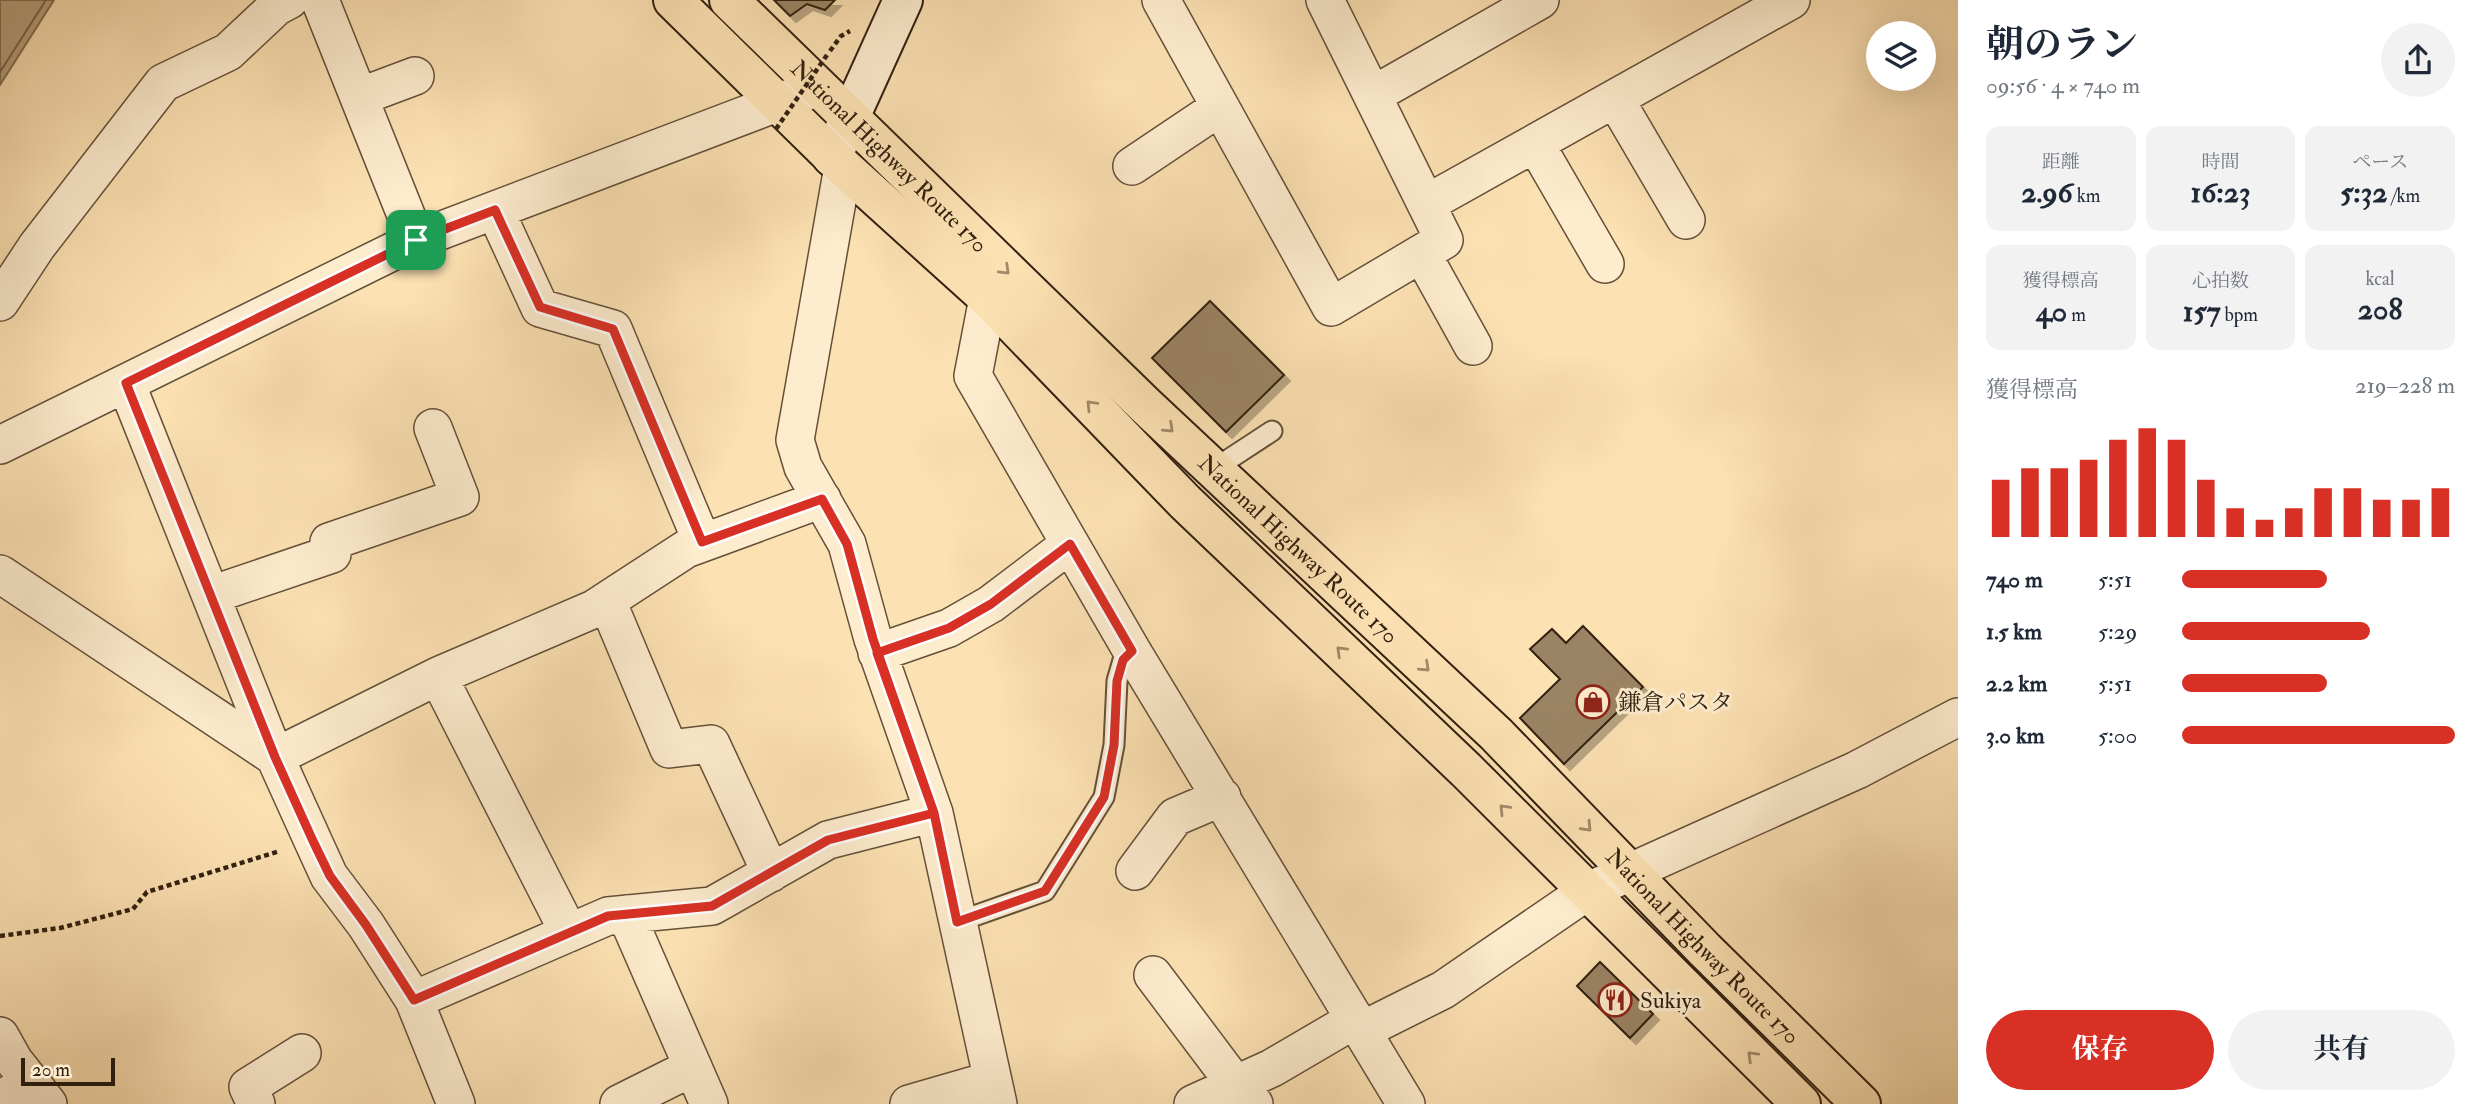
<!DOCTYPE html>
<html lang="ja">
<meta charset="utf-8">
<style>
:root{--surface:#fff;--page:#f2f2f3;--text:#1f2937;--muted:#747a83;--accent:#d93025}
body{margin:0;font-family:"IM FELL Double Pica","Noto Serif JP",serif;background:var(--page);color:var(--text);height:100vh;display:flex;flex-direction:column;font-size:26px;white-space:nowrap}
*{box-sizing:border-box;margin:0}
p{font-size:23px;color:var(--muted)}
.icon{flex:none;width:38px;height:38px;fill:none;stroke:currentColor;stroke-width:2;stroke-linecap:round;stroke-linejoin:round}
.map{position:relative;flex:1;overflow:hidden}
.details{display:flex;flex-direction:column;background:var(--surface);width:525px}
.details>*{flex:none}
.buttons{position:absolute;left:1866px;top:21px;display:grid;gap:14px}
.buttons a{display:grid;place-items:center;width:70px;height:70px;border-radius:50%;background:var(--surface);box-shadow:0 7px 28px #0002;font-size:35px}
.scale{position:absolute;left:21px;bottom:18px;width:94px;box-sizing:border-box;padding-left:7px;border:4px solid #312010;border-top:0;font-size:19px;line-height:24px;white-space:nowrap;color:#312010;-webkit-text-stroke:5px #fdecce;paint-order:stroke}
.pin{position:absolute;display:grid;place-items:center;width:60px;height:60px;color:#fff;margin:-30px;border-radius:14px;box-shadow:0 4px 10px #0006}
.round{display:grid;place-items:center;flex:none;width:74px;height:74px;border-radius:37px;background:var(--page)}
.head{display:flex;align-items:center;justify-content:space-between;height:119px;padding:0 28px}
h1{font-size:38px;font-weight:700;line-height:52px}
.figures{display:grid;grid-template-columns:repeat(3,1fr);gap:10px;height:119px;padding:7px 28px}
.figures div{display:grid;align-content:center;border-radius:14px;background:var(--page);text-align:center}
.figures b{font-size:30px;font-weight:700}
.figures small{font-size:19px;font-weight:400}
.figures p{font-size:19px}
.chart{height:196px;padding:14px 28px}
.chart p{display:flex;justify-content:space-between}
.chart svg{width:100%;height:126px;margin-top:7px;stroke:var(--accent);stroke-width:6}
.cta{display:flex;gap:14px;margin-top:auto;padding:14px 28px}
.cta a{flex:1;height:80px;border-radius:42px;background:var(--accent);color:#fff;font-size:28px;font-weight:700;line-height:80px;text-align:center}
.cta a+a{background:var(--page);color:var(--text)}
ul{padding:0 28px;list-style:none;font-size:23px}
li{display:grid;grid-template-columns:112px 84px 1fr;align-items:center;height:52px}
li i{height:18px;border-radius:9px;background:var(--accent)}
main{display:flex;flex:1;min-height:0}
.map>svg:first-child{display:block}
.water{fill:#b79f7c;stroke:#816c51;stroke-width:2}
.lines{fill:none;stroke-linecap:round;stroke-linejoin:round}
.shore{stroke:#746046;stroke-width:2}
.building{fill:#9b8465;stroke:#312010;stroke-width:2;filter:url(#shadow)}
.lane-casing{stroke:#645039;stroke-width:23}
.street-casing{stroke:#645039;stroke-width:40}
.secondary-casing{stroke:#312010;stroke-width:42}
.highway-casing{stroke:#312010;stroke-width:42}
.path{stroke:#312010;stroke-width:4.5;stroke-dasharray:5 3.5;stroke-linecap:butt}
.lane{stroke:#fdecce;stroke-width:19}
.street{stroke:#fdecce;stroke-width:37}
.secondary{stroke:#fdecce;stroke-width:38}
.highway{stroke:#fce1b3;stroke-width:38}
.path-bridge{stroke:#312010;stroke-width:4.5;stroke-dasharray:5 3.5;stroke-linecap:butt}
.oneway{stroke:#a18a6a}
.route-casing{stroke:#fff;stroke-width:14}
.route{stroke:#d93025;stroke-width:9}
.labels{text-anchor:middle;stroke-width:6;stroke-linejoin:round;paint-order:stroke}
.street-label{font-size:23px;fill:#312010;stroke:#fdecce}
.poi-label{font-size:23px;fill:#312010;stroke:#fdecce;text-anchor:start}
</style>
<main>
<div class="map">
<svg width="1958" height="1104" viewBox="0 0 1958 1104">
<defs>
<filter id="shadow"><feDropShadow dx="6" dy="6" stdDeviation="0" flood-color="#0004"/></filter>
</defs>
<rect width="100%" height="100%" fill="#fce1b3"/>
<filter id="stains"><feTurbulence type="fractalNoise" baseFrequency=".00286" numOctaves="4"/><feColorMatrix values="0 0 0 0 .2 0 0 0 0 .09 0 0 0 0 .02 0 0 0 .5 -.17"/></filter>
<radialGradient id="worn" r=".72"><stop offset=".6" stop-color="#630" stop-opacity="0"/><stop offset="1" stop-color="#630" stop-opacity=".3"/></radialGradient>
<path class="water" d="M0,0h54l-54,85z"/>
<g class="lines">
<path class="shore" d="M0,72l46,-72"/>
</g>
<path class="building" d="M774,0h61l-10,10 -18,-6 -17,12z
M1210,301l74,74 -58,57 -74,-74z
M1583,626l60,61 -79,77 -44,-46 40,-39 -30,-30 22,-20 14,14z
M1600,962l53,52 -23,24 -53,-52z"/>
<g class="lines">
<defs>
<path id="lane" d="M1214,469l58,-38
M957,922l88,-31 59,-94 10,-52 3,-64 6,-21 9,-9"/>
<path id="street" d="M320,0l96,240
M1161,0l170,307 113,-67 -119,-240
M1373,95l167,-95
M359,97l56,-21
M1615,99l71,121
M1535,143l70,121
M1132,166l88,-59
M843,167l-48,273 8,27 44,77 26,95 61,174 64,291
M1426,204l365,-204
M495,210l45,98 73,21 89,213
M1422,254l51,92
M988,298l-15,78 159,275 274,453
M0,302l37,-56 126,-163 65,-31 48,-45 13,-7
M126,383l149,374 38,84 16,35 37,49 48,75 42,104
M0,445l416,-205 387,-147
M0,574l275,183
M211,595l121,-41 -3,-12 131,-45 -27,-69
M607,601l62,148 42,-5 60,129
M877,653l72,-25 42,-24 79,-60
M438,676l131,257
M275,757l163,-81 156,-67 92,-60 136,-50
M1135,871l40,-54 47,-20
M626,914l83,190
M1153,975l82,109 19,20
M414,1000l194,-84 104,-10 116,-66 106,-27
M1363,1030l80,-40 143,-98 271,-122 101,-53
M0,1036l14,25 34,43
M0,1100l30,-18
M256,1104l-8,-17 54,-34
M619,1104l74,-37
M909,1104l83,-24
M1193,1104l79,-36 82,-48"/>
<path id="secondary" d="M832,157l71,-157"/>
<g id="highway">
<path d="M673,0l170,167 145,131 197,204 281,268 335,334"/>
<path id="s1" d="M729,0l416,405 351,329 209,216 156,154"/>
</g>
</defs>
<use href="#lane" class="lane-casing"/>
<use href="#street" class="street-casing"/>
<use href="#secondary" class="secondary-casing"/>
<use href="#highway" class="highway-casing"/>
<path class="path" d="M830,51l11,-15 9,-5
M0,936l60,-8 73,-19 14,-17 133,-41"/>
<use href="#lane" class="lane"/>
<use href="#street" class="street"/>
<use href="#secondary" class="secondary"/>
<use href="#highway" class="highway"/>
<path class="path-bridge" d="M776,129l51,-74"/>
</g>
<defs><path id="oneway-chevron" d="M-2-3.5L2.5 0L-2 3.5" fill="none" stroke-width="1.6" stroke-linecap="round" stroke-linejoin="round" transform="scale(1.75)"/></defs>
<g class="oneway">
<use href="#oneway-chevron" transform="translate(1005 270) rotate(44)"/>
<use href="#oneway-chevron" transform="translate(1091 405) rotate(-134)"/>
<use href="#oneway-chevron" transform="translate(1169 428) rotate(43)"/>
<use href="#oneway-chevron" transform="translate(1341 651) rotate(-136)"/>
<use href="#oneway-chevron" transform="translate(1425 667) rotate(43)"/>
<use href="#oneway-chevron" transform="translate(1504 809) rotate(-134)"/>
<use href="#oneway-chevron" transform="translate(1587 827) rotate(46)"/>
<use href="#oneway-chevron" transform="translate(1752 1056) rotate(-136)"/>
</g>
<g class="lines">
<defs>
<path id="route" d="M416,240l79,-30 45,97 73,22 89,213 120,-43 25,45 26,95 61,174 23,109 88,-31 59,-94 10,-52 3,-64 6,-21 9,-9 -62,-107 -79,60 -42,24 -72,25 57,160 -106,27 -116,66 -104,10 -194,84 -48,-75 -36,-49 -17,-35 -38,-84 -149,-374 290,-143"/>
</defs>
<use href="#route" class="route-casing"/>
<use href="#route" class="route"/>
</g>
<defs>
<symbol id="shop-ring" viewBox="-11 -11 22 22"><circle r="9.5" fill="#fdecce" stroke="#8f2418" stroke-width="1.5"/><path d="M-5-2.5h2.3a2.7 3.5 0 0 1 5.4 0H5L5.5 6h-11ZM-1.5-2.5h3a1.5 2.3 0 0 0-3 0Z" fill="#8f2418"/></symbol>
<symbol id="restaurant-ring" viewBox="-11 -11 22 22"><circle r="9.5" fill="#fdecce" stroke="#8f2418" stroke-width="1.5"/><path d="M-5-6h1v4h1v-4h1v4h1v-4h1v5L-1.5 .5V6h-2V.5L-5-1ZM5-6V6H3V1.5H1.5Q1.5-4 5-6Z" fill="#8f2418"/></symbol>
</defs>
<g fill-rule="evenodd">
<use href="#shop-ring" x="1574" y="683" width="38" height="38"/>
<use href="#restaurant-ring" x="1596" y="981" width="38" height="38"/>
</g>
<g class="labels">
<g class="street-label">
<text dy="8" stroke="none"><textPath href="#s1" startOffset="224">National Highway Route 170</textPath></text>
<text dy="8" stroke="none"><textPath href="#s1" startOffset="791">National Highway Route 170</textPath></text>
<text dy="8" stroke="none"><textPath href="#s1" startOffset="1358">National Highway Route 170</textPath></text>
</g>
<g class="poi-label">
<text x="1618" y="710">鎌倉パスタ</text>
<text x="1640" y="1008">Sukiya</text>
</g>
</g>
<rect width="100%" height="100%" filter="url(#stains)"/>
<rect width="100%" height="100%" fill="url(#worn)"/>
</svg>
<div class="buttons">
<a><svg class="icon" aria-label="layers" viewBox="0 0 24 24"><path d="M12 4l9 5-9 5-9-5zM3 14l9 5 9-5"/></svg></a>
</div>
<div class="scale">20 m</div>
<div class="pin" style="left:416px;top:240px;background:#1e9e55"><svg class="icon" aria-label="arrive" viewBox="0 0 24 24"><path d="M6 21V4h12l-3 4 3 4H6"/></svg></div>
</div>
<section class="details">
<div class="head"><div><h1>朝のラン</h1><p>09:56 · 4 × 740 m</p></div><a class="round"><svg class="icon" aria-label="share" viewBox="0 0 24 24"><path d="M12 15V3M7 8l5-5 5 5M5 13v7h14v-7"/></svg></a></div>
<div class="figures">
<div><p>距離</p><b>2.96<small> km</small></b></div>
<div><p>時間</p><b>16:23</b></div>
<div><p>ペース</p><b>5:32<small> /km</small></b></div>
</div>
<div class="figures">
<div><p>獲得標高</p><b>40<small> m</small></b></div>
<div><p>心拍数</p><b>157<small> bpm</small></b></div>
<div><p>kcal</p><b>208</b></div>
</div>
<div class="chart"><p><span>獲得標高</span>219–228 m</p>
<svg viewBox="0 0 160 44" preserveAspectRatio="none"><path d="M5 44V24M15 44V20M25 44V20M35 44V17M45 44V10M55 44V6M65 44V10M75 44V24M85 44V34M95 44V38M105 44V34M115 44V27M125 44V27M135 44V31M145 44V31M155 44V27"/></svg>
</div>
<ul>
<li><b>740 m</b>5:51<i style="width:53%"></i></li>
<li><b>1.5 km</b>5:29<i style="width:69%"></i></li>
<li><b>2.2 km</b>5:51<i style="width:53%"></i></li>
<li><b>3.0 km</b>5:00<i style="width:100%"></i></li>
</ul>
<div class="cta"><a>保存</a><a>共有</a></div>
</section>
</main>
